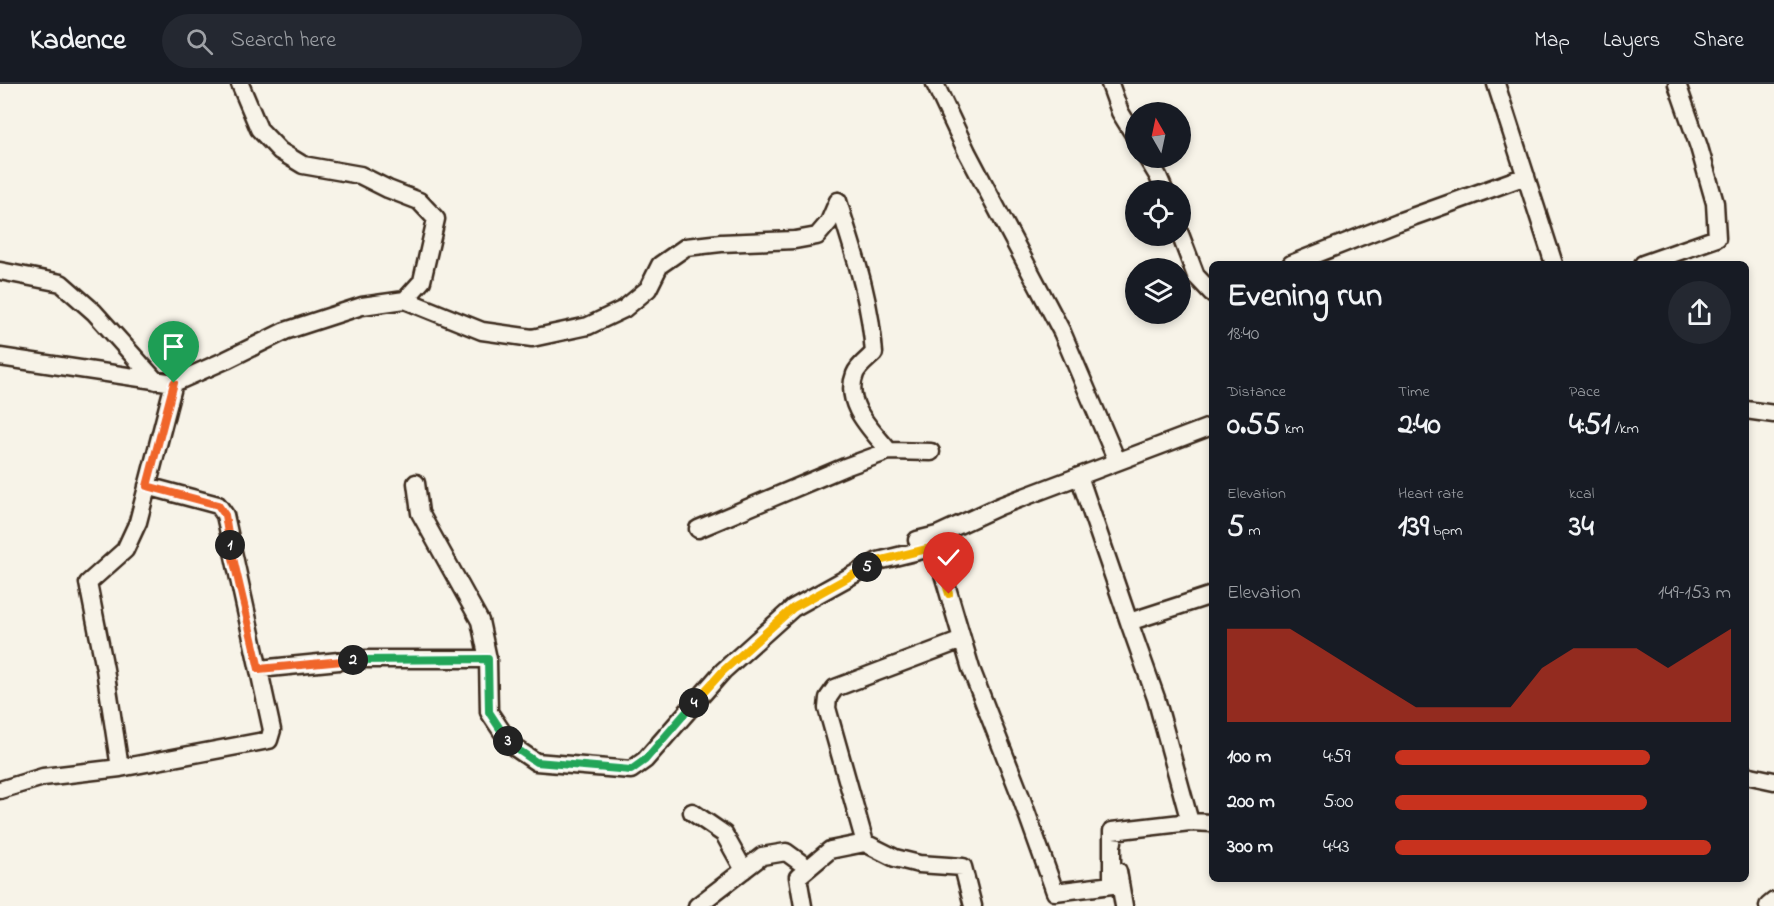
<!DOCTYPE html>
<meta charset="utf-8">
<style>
:root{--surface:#171b24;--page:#242831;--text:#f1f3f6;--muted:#9ea1a6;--line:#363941;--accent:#c8321e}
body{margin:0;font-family:"Indie Flower",sans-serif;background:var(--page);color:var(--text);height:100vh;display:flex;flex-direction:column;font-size:22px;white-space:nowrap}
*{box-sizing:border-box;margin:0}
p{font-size:20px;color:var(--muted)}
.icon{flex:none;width:33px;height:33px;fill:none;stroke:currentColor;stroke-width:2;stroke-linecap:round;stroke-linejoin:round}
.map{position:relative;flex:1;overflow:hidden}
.details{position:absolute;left:1209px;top:177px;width:540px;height:621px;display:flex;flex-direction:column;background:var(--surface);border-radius:9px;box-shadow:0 3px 9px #0003}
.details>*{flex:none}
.needle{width:39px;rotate:351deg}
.tools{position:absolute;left:1125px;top:18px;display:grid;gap:12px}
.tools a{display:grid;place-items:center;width:66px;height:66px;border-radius:50%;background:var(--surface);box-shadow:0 3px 9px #0003;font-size:30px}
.pin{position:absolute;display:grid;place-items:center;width:51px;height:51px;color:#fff;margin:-62px -26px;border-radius:50% 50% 50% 0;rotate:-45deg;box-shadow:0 0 6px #0007}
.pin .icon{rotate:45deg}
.km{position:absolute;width:30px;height:30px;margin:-15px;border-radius:50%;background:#222;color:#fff;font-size:16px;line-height:30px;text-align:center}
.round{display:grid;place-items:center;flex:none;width:63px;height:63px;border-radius:32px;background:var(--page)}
.head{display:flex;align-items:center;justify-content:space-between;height:102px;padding:0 18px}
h1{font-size:33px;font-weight:700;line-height:45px}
.stats{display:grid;grid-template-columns:repeat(3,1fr);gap:9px;height:102px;padding:6px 18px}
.stats div{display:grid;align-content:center}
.stats b{font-size:30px;font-weight:700}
.stats small{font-size:16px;font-weight:400}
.stats p{font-size:16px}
.chart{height:168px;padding:12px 18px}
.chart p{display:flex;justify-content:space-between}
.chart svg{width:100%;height:108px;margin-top:6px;fill:var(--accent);opacity:.7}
ul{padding:0 18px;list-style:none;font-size:20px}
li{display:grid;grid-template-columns:96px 72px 1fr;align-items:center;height:45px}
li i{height:15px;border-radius:8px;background:var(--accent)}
header{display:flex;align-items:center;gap:36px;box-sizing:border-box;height:84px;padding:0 30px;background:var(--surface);border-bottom:2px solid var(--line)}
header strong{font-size:28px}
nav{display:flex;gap:33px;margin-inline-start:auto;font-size:21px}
.search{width:420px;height:54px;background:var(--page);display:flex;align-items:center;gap:15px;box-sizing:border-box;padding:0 21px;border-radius:33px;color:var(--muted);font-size:22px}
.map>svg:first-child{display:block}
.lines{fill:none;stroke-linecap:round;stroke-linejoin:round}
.street-casing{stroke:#3b2a1e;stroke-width:21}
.street{stroke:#f7f3e8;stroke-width:16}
.split-1-casing{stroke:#fff;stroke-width:12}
.split-2-casing{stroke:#fff;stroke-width:12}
.split-3-casing{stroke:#fff;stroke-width:12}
.split-4-casing{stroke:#fff;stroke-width:12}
.split-5-casing{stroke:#fff;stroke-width:12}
.split-6-casing{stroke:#fff;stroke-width:12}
.split-1{stroke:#f0652b;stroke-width:8}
.split-2{stroke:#f0652b;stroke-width:8}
.split-3{stroke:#22a559;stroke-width:8}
.split-4{stroke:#22a559;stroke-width:8}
.split-5{stroke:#f5b400;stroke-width:8}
.split-6{stroke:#f5b400;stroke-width:8}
</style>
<header>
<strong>Kadence</strong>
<div class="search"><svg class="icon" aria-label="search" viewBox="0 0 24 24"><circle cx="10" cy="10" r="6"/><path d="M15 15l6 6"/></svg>Search here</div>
<nav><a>Map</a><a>Layers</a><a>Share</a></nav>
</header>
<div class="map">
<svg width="1774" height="822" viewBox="0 0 1774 822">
<rect width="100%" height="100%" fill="#f7f3e8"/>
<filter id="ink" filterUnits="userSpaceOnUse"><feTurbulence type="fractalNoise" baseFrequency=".0167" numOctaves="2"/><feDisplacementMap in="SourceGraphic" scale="12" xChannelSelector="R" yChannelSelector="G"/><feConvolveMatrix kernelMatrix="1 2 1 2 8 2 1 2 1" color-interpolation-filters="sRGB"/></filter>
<g filter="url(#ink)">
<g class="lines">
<defs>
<path id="street" d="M935,0l32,68 95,180 55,129
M1110,0l10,28 16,26
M1496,0l58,180
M1147,74l11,18 6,14
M838,117c16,52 32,96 36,152 -6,6 -16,13 -19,21 -12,30 17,56 34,77
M1180,150l16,42 16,17
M1291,180l107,-42 128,-46
M1643,180l74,-26 -2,-35 -16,-56 -22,-63
M0,187l61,12 33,29 62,69
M405,216l77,31 50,7 56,-12 36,-17 24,-20 12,-24 26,-18 35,-4 74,-3 22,-4 12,-14 9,-21
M0,273l174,26 52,-23 59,-29 77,-25 43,-6 17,-19 14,-62 -17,-18 -31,-12 -28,-14 -57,-10 -23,-14 -21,-22 -19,-45
M1746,326l28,4
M1079,392l50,146
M416,399l4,30 60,108 8,38 1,53 22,33 25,17 95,8 14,-10 78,-89 70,-63 85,-47 57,-14 36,122 50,128 34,95 57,-7v-54
M698,445l147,-62 44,-16 42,1
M917,456l20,-5 63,-29 212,-80
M259,585l100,-10h129
M120,684l-15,-99 -17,-86 37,-33 13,-28 36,-139
M1746,691l28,6
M0,706l43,-13 77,-9 149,-28 3,-10 -47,-215 -7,-10 -71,-19
M692,728l32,22 20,36
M1190,738l22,1
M1113,758l-1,-11 78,-9 -34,-124 -27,-76 83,-27
M865,759l-38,-135 1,-10 7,-10 127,-48
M1118,787l6,35
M697,822l65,-50 24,-4 22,16
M803,822l-5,-29 32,-27 35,-7 30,15 24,6 44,3 10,39
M1768,822l6,-5"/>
</defs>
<use href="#street" class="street-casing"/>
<use href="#street" class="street"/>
</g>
</g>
<g class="lines" filter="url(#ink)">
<defs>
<path id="split-1" d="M174,299l-27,103 71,19 7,10 5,30"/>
<path id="split-2" d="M230,461l29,124 94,-9"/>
<path id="split-3" d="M353,576l135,-1 1,53 19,29"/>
<path id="split-4" d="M508,657l3,4 25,17 95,8 14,-10 49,-57"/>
<path id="split-5" d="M694,619l29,-32 70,-63 74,-41"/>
<path id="split-6" d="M867,483l11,-6 57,-14 14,47"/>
</defs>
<use href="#split-1" class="split-1-casing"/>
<use href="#split-2" class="split-2-casing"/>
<use href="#split-3" class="split-3-casing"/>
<use href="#split-4" class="split-4-casing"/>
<use href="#split-5" class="split-5-casing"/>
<use href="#split-6" class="split-6-casing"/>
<use href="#split-1" class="split-1"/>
<use href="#split-2" class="split-2"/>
<use href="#split-3" class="split-3"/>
<use href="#split-4" class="split-4"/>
<use href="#split-5" class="split-5"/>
<use href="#split-6" class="split-6"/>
</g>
</svg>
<div class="tools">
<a><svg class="needle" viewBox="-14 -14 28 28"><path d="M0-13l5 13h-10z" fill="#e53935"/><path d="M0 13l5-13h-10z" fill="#9ea1a6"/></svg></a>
<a><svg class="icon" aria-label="locate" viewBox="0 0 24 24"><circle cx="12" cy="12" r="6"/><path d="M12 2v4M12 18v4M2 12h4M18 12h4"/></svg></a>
<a><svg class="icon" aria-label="layers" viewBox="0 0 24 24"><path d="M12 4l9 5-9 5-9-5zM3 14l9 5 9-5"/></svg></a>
</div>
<div class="pin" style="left:174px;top:299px;background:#1e9e55"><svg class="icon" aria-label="arrive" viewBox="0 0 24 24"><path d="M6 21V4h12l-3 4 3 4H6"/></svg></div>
<div class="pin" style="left:949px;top:510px;background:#d93025"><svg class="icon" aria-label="check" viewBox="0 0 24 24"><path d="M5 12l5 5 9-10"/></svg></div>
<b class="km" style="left:230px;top:461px">1</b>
<b class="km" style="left:353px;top:576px">2</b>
<b class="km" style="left:508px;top:657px">3</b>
<b class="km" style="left:694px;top:619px">4</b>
<b class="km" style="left:867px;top:483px">5</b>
<section class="details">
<div class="head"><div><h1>Evening run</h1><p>18:40</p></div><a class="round"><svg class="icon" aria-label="share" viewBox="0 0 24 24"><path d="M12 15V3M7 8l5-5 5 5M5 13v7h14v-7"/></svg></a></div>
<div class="stats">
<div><p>Distance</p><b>0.55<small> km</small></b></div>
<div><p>Time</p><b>2:40</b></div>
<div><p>Pace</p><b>4:51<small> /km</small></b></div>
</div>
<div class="stats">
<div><p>Elevation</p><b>5<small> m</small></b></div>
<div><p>Heart rate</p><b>139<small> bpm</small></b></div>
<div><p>kcal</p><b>34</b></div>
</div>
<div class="chart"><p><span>Elevation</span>149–153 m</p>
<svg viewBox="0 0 160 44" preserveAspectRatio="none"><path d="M0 44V6L10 6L20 6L30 14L40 22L50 30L60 38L70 38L80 38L90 38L100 22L110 14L120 14L130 14L140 22L150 14L160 6V44z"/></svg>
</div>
<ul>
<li><b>100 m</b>4:59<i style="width:76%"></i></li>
<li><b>200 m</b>5:00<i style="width:75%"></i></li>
<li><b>300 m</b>4:43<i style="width:94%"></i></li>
</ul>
</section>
</div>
